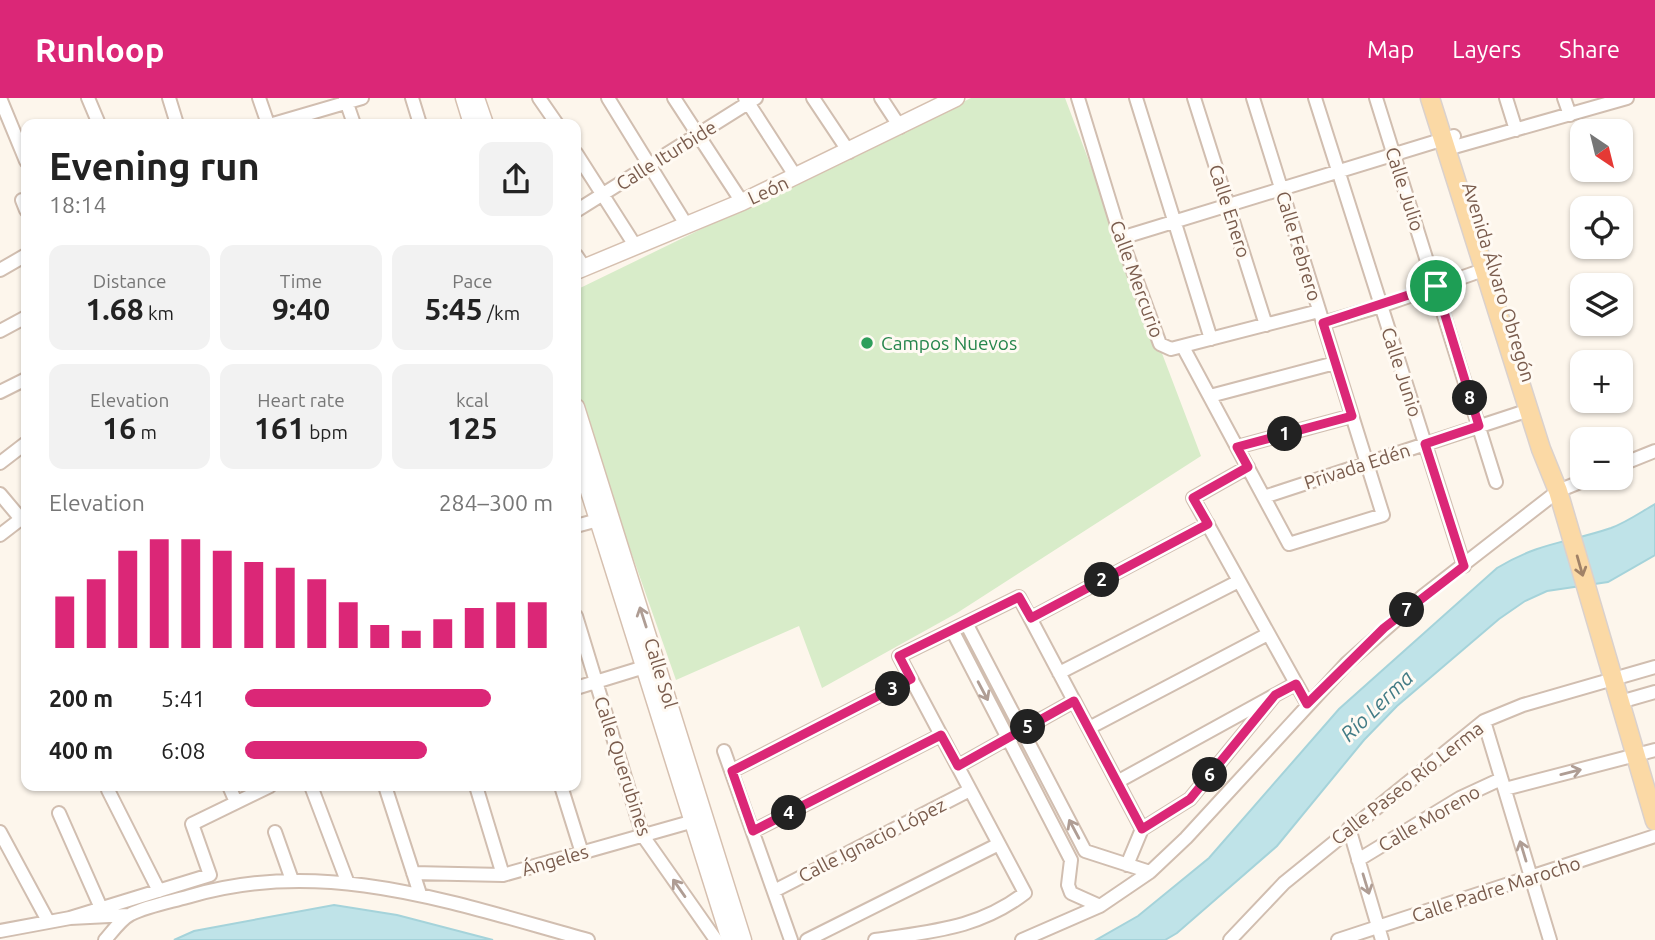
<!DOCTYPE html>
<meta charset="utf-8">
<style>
:root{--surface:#fff;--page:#f2f2f2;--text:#222;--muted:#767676;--accent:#db2777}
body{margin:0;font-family:Ubuntu,sans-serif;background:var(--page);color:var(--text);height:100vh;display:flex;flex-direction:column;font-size:26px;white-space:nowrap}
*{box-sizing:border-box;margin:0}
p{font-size:23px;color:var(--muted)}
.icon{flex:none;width:38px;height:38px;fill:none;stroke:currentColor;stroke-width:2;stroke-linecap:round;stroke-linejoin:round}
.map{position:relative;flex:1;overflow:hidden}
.panel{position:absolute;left:21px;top:21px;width:560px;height:672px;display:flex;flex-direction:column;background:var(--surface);border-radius:14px;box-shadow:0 2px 5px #0004}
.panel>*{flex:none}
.needle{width:46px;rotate:145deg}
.fabs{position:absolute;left:1570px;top:21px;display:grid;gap:14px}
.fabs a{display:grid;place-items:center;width:63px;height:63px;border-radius:14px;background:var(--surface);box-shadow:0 2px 5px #0004;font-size:35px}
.pin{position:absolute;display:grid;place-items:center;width:60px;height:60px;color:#fff;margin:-30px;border:4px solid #fff;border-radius:50%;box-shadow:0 2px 7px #0007}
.km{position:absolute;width:35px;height:35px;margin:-18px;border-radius:50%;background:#222;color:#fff;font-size:19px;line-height:35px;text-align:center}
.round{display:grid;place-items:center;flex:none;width:74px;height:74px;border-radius:14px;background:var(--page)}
.headline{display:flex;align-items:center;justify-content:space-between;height:119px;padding:0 28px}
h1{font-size:38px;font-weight:700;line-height:52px}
.figures{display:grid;grid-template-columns:repeat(3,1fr);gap:10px;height:119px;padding:7px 28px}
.figures div{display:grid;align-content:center;border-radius:14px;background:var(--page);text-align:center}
.figures b{font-size:30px;font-weight:700}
.figures small{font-size:19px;font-weight:400}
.figures p{font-size:19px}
.chart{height:196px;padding:14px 28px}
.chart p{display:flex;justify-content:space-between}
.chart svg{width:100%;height:126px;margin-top:7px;stroke:var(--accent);stroke-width:6}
ul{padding:0 28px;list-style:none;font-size:23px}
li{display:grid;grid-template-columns:112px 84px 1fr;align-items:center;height:52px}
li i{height:18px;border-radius:9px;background:var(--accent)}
header{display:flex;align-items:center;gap:42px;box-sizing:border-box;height:98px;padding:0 35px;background:var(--accent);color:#fff}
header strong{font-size:33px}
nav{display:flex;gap:38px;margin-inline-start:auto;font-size:24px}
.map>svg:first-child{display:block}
.green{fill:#d8ecc9}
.water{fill:#bfe3e8;stroke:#a5d3da;stroke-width:2}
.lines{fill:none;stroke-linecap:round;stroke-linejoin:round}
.street-casing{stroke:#d1beb0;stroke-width:16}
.secondary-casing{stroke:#d6c0b0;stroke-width:19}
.primary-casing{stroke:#dad1cd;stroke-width:21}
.street{stroke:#fff;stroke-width:12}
.secondary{stroke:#fff;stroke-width:16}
.primary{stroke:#fbd9a5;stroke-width:18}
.oneway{stroke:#a18267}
.oneway2{stroke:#af9d94}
.route-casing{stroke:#fff;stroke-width:14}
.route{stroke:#db2777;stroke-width:9}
.leisure-dot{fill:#2e9e5b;stroke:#fffaf3;stroke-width:2.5}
.labels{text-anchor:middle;stroke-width:6;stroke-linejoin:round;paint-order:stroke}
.street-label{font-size:19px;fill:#7a5c4d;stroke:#fffaf3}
.leisure-label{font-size:19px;fill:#27864d;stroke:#fffaf3;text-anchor:start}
.water-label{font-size:21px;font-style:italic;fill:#437c86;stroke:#fffaf3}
</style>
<header>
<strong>Runloop</strong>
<nav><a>Map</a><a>Layers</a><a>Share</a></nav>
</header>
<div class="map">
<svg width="1655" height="842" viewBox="0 0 1655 842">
<rect width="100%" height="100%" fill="#fdf6ec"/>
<path class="green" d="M971,0h94l136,358 -244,157 -135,75 -23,-62 -123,54 -100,-285v-105z"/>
<path class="water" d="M1655,406v51l-47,27 -61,9 -22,10 -26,18 -102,87 -33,34 -87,106 -100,87 -12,7h-69l42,-24 71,-58 130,-149 158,-141c43,-26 70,-25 114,-40 16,-6 30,-16 44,-24z
M334,807l63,10 96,25h-319l20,-9z"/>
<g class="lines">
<defs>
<path id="street" d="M0,0l26,63
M88,0l11,26
M169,0l8,26
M259,0l9,26
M345,0l9,26
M412,0l8,26
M539,0l18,26
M608,0l79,128
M674,0l68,104
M745,0l51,79
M813,0l36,54
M881,0l19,29
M1078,0l43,140 39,106 11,5 148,-38
M1136,0l75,241
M1194,0l72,227
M1315,0l149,468
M1376,0l120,384
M1506,0l10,32
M1564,0l6,17
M273,26l89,-26
M1447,51l180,-51
M576,55l60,94
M22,102l4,10
M576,113l180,-113
M1121,140l333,-102
M576,157l8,12
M0,172l26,-15
M1323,225l58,-17 105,-37
M0,233l26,-14
M1183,249l106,197 94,-29 -130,-417
M0,294l26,-13
M1210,298l125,-33
M1237,349l115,-31
M0,365l26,-20
M1620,367l35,-14
M1248,369l-55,31 114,205
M0,396l21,25
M1264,399l265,-87
M576,428l22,-6
M0,437l26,-20
M576,518l67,220 73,104
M1031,520l177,-94
M966,525l119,228 65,21
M952,532l119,230 -3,25 3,8 29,13
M1059,575l180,-92
M576,590l75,-23
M1620,604l35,-10
M1484,623l66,219
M1089,630l179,-94
M724,653l67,189
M958,668l116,-65
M732,673l179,-92
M1117,684l178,-98
M229,688l7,16
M311,688l36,95
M385,688l35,108
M476,688l27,89
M561,688l21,67
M1505,691l150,-39
M108,692l51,101
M59,715l42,95
M1349,730l33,112
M753,733l188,-96
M0,734l48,89
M275,734l17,48
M1358,762l102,-62 41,-19
M1127,767l15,-36 48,-30 85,-104
M413,775l90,2 191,-54
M774,793l196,-101
M70,820l140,-43 -18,-51 78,-38
M0,833l70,-13 59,-3
M105,842c7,-8 16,-21 26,-26 17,-8 38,-12 56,-17 137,-42 269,7 401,43
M807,842l192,-96
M875,842c57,-9 103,-11 150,-47l-126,-237 120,-59 123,232
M1022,842l78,-34 50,-34 36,-34 161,-175 76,-67 135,-105 32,-13
M1230,842l54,-57 200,-162 39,-16 132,-38
M1338,842l317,-104"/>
<path id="secondary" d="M464,0l8,26
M476,0l9,26
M576,173l166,-69 214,-104
M576,309l167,533
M576,352l154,490"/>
<path id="primary" d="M1430,0l111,351 17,42 97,330"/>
</defs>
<use href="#street" class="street-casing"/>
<use href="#secondary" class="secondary-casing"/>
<use href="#primary" class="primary-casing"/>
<use href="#street" class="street"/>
<use href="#secondary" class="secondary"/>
<use href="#primary" class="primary"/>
</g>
<defs><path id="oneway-shaft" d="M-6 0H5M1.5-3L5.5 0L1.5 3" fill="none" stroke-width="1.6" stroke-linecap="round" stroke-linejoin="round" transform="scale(1.75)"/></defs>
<use class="oneway" href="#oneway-shaft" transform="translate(1580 468) rotate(74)"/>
<g class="oneway2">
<use href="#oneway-shaft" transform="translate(643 519) rotate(-108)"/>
<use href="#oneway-shaft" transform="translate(983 593) rotate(62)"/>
<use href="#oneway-shaft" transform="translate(1571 674) rotate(-14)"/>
<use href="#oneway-shaft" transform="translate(1074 731) rotate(-118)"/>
<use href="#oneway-shaft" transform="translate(1523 753) rotate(-107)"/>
<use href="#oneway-shaft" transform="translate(1366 786) rotate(73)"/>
<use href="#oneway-shaft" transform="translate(679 790) rotate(-125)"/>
</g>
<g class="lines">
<defs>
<path id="route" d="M1436,188l43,140 -54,18 39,122 -80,62 -77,76 -11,-20 -21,11 -85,104 -48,30 -68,-128 -116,65 -17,-31 -188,96 -21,-60 179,-92 -12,-23 120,-59 12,21 177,-94 -15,-26 55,-31 -11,-20 115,-31 -29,-93z"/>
</defs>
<use href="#route" class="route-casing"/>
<use href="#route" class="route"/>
</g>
<circle class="leisure-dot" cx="867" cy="245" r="7"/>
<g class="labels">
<g class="street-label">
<text transform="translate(666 57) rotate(-32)" y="7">Calle Iturbide</text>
<text transform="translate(1405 91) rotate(72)" y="7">Calle Julio</text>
<text transform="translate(768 92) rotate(-25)" y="7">León</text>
<text transform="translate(1230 113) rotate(72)" y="7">Calle Enero</text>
<text transform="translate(1299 148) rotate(73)" y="7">Calle Febrero</text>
<text transform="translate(1137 181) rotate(70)" y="7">Calle Mercurio</text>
<text transform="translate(1499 184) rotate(73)" y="7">Avenida Álvaro Obregón</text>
<text transform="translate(1402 274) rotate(72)" y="7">Calle Junio</text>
<text transform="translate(1357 368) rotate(-18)" y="7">Privada Edén</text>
<text transform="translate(661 575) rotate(73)" y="7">Calle Sol</text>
<text transform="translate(623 668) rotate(72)" y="7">Calle Querubines</text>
<text transform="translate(1407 685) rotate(-38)" y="7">Calle Paseo Río Lerma</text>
<text transform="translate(1429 720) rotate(-30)" y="7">Calle Moreno</text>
<text transform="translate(872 742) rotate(-27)" y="7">Calle Ignacio López</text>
<text transform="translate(555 762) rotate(-16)" y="7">Ángeles</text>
<text transform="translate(1496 791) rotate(-18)" y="7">Calle Padre Marocho</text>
</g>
<g class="leisure-label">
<text x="881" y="252">Campos Nuevos</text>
</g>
<g class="water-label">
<text transform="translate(1377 608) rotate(-44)" y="7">Río Lerma</text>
</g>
</g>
</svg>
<div class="fabs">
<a><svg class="needle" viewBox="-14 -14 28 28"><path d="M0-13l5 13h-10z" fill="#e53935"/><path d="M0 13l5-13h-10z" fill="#767676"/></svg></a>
<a><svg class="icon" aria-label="locate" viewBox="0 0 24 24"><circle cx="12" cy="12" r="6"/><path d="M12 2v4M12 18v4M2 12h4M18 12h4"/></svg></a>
<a><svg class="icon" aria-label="layers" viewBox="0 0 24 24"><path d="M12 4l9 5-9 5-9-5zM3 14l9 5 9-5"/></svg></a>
<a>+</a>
<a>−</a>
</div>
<div class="pin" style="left:1436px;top:188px;background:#1e9e55"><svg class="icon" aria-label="arrive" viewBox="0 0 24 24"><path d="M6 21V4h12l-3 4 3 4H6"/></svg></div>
<b class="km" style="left:1285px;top:336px">1</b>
<b class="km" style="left:1102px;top:482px">2</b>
<b class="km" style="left:893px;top:591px">3</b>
<b class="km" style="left:789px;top:715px">4</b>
<b class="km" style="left:1028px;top:629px">5</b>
<b class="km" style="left:1210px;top:677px">6</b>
<b class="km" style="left:1407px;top:512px">7</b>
<b class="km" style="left:1470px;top:300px">8</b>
<section class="panel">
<div class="headline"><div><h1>Evening run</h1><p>18:14</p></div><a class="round"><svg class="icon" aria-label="share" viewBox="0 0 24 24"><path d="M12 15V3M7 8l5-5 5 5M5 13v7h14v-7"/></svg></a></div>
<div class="figures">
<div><p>Distance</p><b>1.68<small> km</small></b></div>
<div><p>Time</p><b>9:40</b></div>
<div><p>Pace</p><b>5:45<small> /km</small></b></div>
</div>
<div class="figures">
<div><p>Elevation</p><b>16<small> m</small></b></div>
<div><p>Heart rate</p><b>161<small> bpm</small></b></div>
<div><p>kcal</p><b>125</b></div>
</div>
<div class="chart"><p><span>Elevation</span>284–300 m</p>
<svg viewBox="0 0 160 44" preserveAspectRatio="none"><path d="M5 44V26M15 44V20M25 44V10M35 44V6M45 44V6M55 44V10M65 44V14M75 44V16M85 44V20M95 44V28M105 44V36M115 44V38M125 44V34M135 44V30M145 44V28M155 44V28"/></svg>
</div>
<ul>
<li><b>200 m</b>5:41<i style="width:80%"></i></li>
<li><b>400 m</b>6:08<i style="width:59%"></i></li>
</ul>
</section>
</div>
